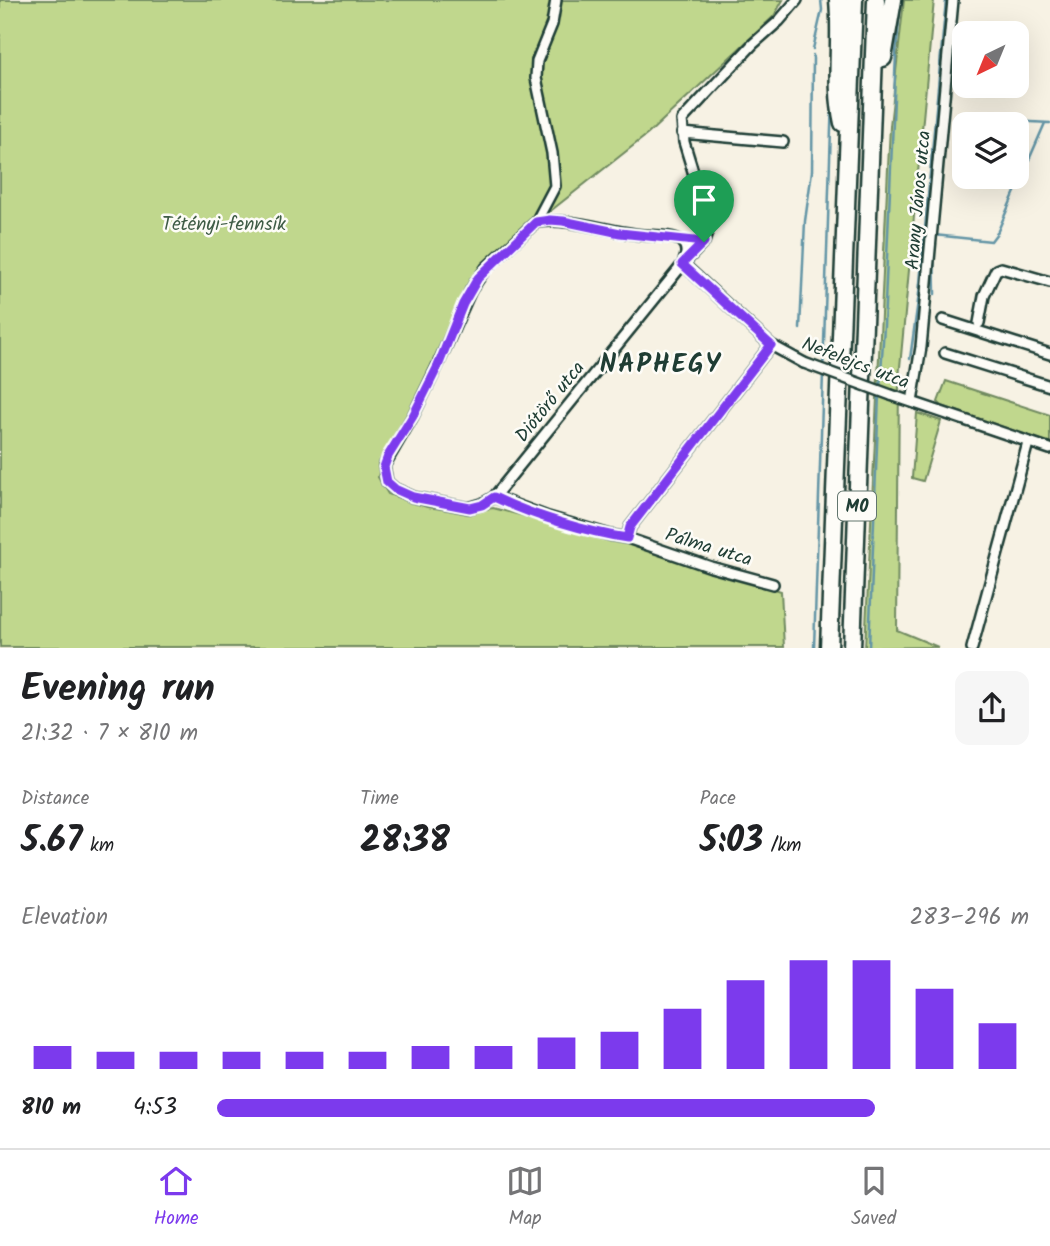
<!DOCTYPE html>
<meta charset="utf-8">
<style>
:root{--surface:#fff;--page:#f6f6f6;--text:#202124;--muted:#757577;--line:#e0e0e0;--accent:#7c3aed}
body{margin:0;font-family:Kalam,sans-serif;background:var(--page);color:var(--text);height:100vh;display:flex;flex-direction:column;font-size:26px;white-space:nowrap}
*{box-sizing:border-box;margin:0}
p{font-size:23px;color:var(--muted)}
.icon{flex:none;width:38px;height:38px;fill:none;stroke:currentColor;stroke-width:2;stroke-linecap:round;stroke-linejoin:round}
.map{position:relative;height:648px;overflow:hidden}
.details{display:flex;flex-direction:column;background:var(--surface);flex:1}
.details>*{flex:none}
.needle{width:46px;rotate:223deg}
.fabs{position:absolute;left:952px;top:21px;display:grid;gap:14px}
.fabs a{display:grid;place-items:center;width:77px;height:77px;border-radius:14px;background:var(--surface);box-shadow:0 7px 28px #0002;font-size:35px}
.pin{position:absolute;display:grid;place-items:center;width:60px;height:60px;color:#fff;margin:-72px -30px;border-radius:50% 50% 50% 0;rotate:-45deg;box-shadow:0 0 7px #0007}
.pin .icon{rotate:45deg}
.round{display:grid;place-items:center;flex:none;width:74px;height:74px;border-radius:14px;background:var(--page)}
.overview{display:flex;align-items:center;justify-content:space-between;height:119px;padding:0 21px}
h1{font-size:38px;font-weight:800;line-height:52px}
.stats{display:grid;grid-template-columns:repeat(3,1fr);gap:10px;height:119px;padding:7px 21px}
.stats div{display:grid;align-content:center}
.stats b{font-size:35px;font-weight:800}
.stats small{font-size:19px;font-weight:400}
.stats p{font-size:19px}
.chart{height:196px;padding:14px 21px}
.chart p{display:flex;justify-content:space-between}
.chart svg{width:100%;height:126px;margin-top:7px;stroke:var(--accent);stroke-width:6}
ul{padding:0 21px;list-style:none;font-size:23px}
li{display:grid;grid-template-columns:112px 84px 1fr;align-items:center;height:52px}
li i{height:18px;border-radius:9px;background:var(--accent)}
.tabs{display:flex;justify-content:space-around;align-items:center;height:98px;border-top:2px solid var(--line);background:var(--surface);font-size:19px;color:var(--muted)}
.tabs a{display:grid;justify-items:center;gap:4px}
.tabs .selected{color:var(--accent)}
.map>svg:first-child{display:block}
.green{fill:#c0d78d;stroke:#708a60;stroke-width:2}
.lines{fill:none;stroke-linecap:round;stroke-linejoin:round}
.stream{stroke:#6495a6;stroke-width:2.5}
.street-casing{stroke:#1f3d34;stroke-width:14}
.highway-casing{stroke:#1f3d34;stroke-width:21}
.street{stroke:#fdfcf7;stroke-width:9}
.highway{stroke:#fdfcf7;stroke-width:16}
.street-bridge-casing{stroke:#1f3d34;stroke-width:14;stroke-linecap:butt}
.street-bridge{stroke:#fdfcf7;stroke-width:9}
.route-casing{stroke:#fff;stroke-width:14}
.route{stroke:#7c3aed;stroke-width:9}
.labels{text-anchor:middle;stroke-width:5;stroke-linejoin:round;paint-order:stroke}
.shield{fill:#fdfcf7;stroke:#62766e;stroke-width:2}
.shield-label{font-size:18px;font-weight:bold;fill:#1f3d34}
.street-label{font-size:19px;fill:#1f3d34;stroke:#fdfcf7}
.park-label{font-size:19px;fill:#3f5c46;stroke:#fdfcf7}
.district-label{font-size:26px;font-weight:bold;letter-spacing:2px;fill:#1f3d34;stroke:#fdfcf7}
</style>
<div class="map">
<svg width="1050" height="648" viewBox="0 0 1050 648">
<rect width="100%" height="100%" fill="#f7f2e4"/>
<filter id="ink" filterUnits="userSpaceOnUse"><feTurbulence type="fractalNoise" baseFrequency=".0143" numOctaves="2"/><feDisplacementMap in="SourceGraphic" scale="14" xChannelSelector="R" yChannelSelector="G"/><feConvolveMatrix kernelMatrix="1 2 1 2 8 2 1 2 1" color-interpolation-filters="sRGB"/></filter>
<g filter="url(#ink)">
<path class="green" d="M0,0h783l-9,16 -126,118 -100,79 -78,66 -49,109 1,2 -40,72 -4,15 10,17 39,13 40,5 26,-4 142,37 146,46 3,56h-784z
M904,0h30l-35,378 -2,252 41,17 -73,1 25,-522z
M946,381l104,34v28l-108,-37 -4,-4z
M917,413l24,8 -18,60 -11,-3z"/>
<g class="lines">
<path class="stream" d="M813,49l9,-39 -1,-10
M975,119l75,4
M934,235l57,6 6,-8 48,-110
M934,248l1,46
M800,329l5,-108 7,-50 1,-116
M910,359l9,-65 27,-294
M880,388l4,-62 12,-273 5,-53
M814,648l18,-550
M869,648l10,-253"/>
<defs>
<path id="street" d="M556,0l-4,24 -15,37 -1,17 16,75 3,33 -19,36 -50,46 -15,22 -35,79 -23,47 -29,50 3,16 8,7 18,8 56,11 13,-4 12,-7 54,20 62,18 17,3 84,29 62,17
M682,133l101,9
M536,222c35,-5 72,10 107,13 11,1 30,0 38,6 6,5 6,13 3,20
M683,264l88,81 33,18
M943,320l107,34
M979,323l5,-27 12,-26 5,-2 49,14
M945,353l105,33
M891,395l159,54
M912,402l9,-55 32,-347
M494,497l189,-233 21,-22 4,-12 -5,-26 -19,-62 -2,-22 71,-76 26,-23 18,-21
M627,538l3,-11 141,-182
M972,648l56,-205"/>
<path id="highway" d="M838,0c4,41 -4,83 5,123
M883,58l10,-58
M829,648l25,-648
M852,648l24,-648"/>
</defs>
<use href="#street" class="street-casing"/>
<use href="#highway" class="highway-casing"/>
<use href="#street" class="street"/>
<use href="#highway" class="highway"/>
<defs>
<path id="street-bridge" d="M804,363l87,32"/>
</defs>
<use href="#street-bridge" class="street-bridge-casing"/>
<use href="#street-bridge" class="street-bridge"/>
</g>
</g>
<g class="lines" filter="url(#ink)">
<defs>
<path id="route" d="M550,220l13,1 57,12 84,9 -22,22 89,81 -141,182 -3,11c-40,-6 -96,-23 -133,-41l-12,8 -12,3 -57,-11 -18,-8 -8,-7 -3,-15 4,-11 25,-40 25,-50 25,-62 15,-26 58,-56z"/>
</defs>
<use href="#route" class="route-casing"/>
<use href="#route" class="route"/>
</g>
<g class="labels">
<rect class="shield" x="838" y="491.5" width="38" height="29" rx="5"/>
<g class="shield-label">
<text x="857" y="512">M0</text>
</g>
<g class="street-label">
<text transform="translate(917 200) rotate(-85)" y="7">Arany János utca</text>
<text transform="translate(856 362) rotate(21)" y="7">Nefelejcs utca</text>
<text transform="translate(549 401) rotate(-51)" y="7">Diótörő utca</text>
<text transform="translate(709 546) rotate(17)" y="7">Pálma utca</text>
</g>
<g class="park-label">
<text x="224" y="230">Tétényi-fennsík</text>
</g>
<g class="district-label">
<text x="661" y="372">NAPHEGY</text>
</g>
</g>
</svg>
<div class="fabs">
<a><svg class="needle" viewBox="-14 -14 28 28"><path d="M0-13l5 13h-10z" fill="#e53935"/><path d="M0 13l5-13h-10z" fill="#757577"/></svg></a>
<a><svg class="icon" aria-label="layers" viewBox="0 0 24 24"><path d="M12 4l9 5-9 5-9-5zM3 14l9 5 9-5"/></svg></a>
</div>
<div class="pin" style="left:704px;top:242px;background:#1e9e55"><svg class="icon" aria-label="arrive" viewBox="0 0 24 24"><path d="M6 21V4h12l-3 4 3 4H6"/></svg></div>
</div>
<section class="details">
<div class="overview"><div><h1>Evening run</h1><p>21:32 · 7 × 810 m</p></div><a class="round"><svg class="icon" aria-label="share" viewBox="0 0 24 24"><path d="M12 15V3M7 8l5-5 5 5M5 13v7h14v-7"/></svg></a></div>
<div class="stats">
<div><p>Distance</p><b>5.67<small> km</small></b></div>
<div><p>Time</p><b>28:38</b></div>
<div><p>Pace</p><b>5:03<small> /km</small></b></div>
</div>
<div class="chart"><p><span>Elevation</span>283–296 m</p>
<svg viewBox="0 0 160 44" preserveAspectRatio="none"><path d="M5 44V36M15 44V38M25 44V38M35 44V38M45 44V38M55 44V38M65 44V36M75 44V36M85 44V33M95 44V31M105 44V23M115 44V13M125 44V6M135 44V6M145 44V16M155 44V28"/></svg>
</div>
<ul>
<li><b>810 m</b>4:53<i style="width:81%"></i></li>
</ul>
</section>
<nav class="tabs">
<a class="selected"><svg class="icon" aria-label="home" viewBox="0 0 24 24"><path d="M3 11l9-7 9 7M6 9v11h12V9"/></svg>Home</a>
<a><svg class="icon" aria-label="map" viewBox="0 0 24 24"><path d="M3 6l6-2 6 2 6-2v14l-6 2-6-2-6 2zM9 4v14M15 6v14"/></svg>Map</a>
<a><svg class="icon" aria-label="saved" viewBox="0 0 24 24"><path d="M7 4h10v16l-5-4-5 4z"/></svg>Saved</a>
</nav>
